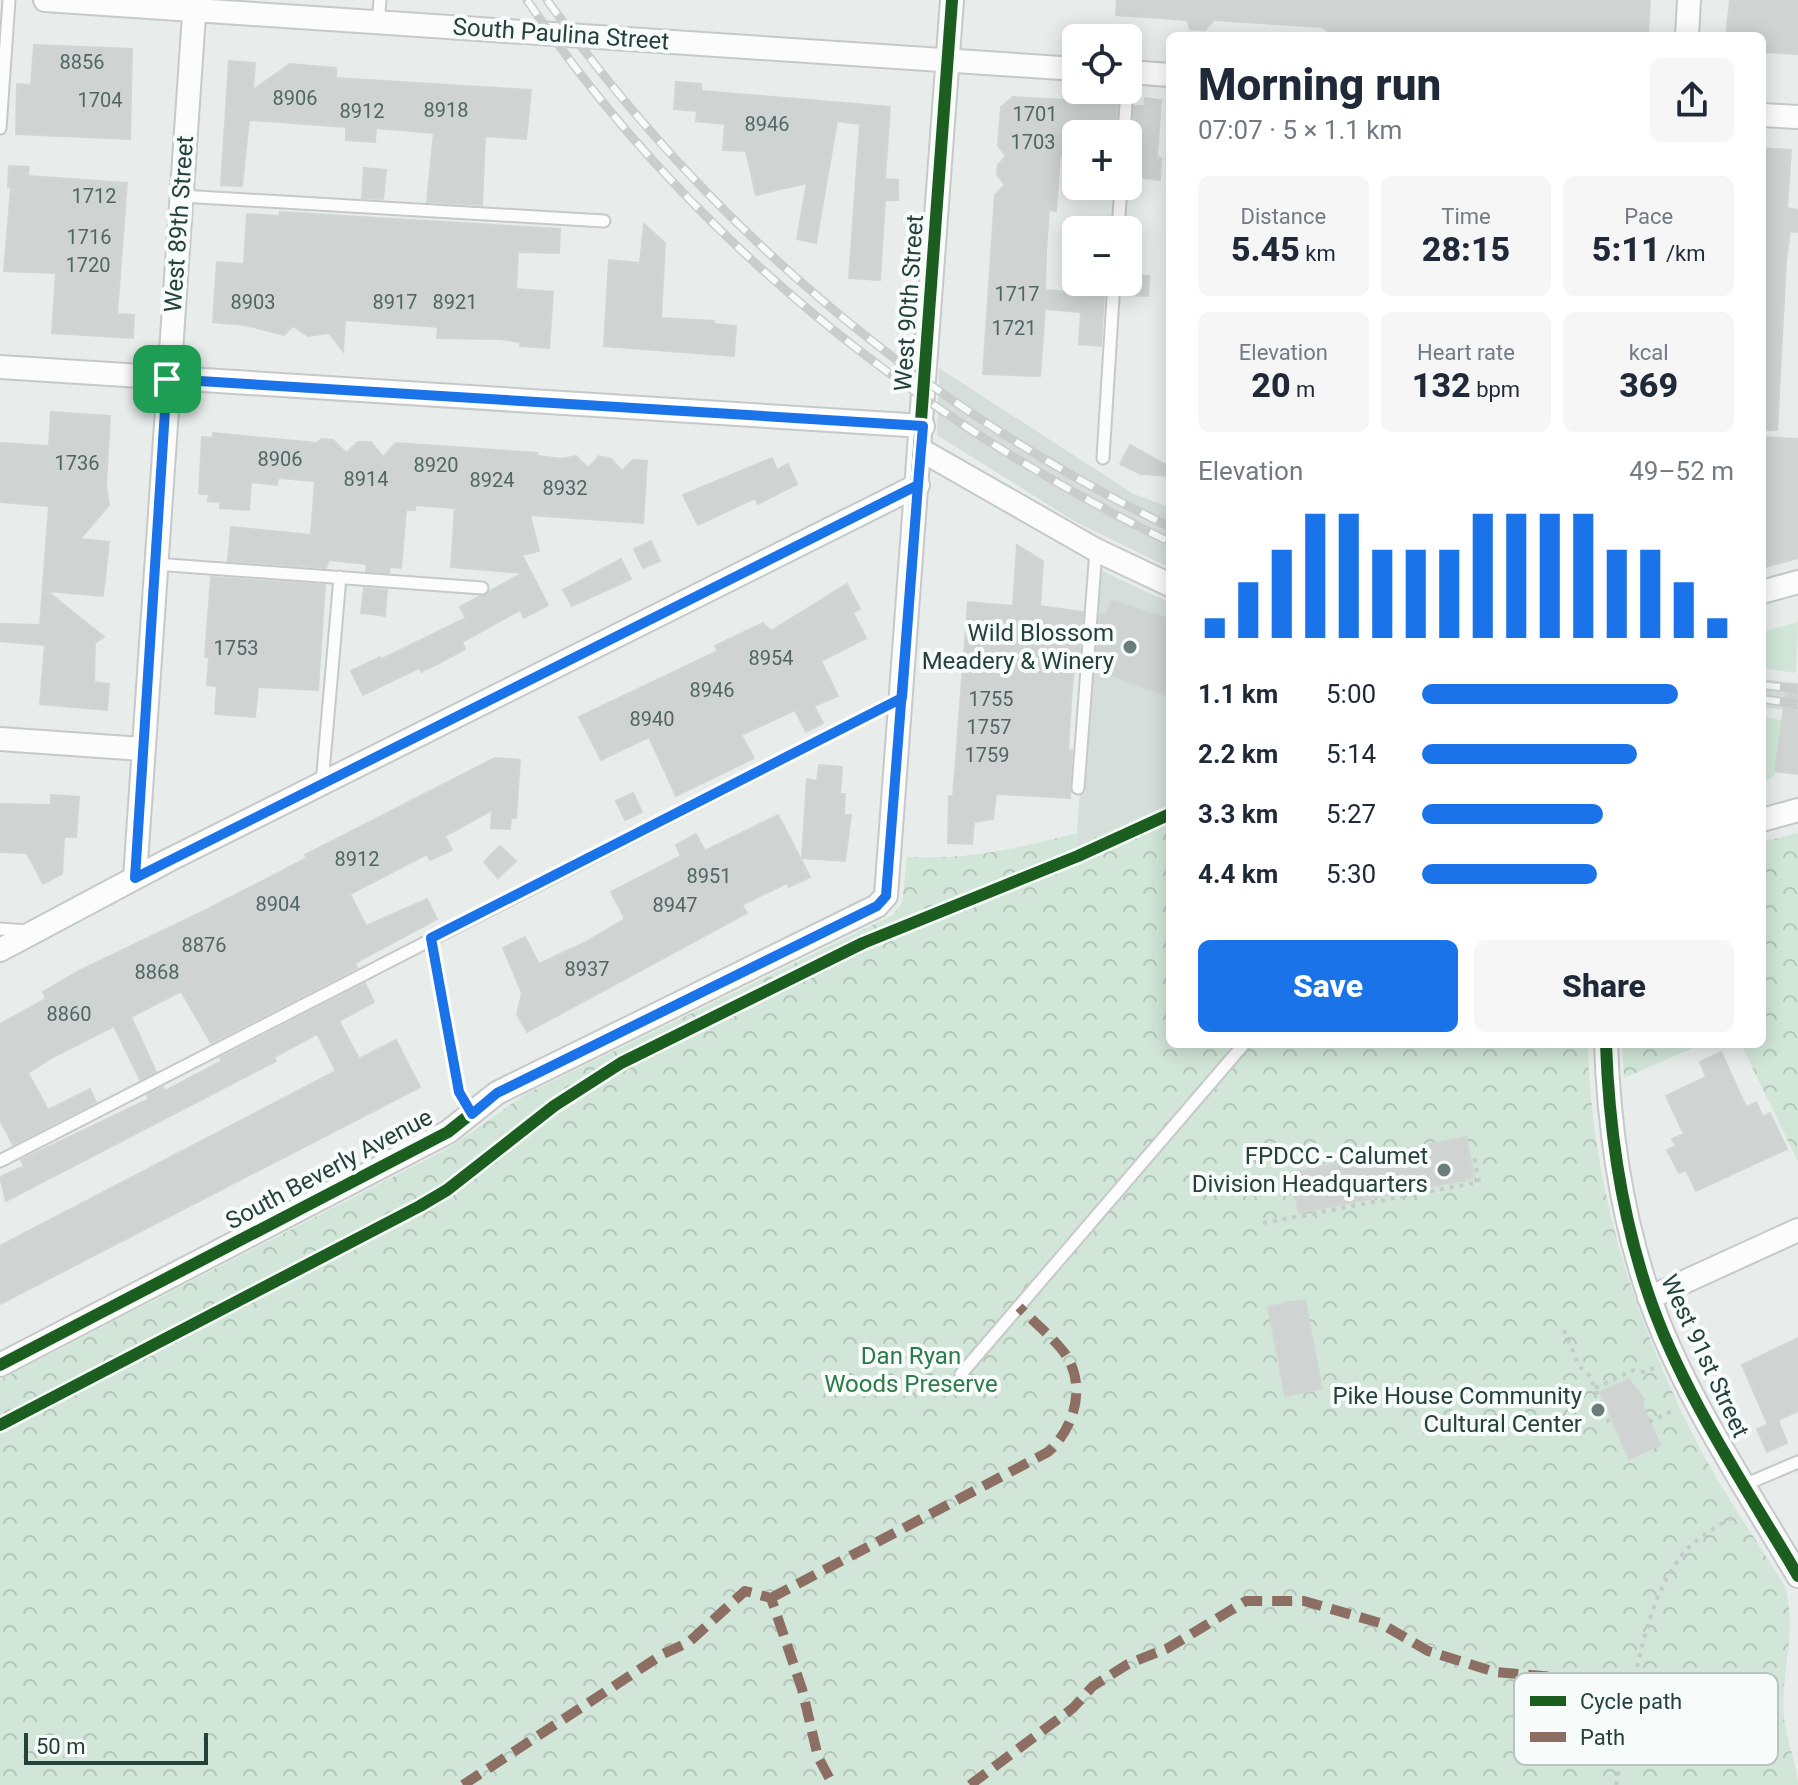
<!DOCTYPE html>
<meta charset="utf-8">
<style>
:root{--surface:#fff;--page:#f6f6f7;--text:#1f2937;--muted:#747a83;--accent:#1a73e8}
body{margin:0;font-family:Roboto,sans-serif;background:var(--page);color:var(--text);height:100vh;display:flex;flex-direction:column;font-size:30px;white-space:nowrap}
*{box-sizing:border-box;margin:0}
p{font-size:26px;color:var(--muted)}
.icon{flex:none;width:44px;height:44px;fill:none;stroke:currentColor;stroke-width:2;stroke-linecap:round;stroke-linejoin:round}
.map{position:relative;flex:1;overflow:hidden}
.side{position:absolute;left:1166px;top:32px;width:600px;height:1016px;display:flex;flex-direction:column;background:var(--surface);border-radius:12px;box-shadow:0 4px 20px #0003}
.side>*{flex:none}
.controls{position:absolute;left:1062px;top:24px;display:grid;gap:16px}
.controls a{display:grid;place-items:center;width:80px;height:80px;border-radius:12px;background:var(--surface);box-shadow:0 4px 20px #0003;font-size:40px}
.scale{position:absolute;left:24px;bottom:20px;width:184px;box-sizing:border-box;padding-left:8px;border:4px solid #24423a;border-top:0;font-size:22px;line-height:28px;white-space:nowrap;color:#24423a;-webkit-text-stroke:6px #f7fbf9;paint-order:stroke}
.pin{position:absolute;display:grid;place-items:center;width:68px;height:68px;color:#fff;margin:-34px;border-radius:16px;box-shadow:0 4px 12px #0006}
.round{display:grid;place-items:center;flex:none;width:84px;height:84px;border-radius:12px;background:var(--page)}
.head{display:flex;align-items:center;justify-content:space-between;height:136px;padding:0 32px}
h1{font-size:44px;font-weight:800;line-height:60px}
.metrics{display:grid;grid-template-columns:repeat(3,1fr);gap:12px;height:136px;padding:8px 32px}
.metrics div{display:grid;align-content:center;border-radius:12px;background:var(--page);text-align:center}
.metrics b{font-size:34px;font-weight:800}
.metrics small{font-size:22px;font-weight:400}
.metrics p{font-size:22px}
.chart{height:224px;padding:16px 32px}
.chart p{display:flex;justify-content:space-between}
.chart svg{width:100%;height:144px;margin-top:8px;stroke:var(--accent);stroke-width:6}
.primary-button{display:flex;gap:16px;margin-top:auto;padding:16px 32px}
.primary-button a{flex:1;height:92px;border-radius:12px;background:var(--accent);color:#fff;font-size:32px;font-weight:800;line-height:92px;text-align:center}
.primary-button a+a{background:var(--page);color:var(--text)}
ul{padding:0 32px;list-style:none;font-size:26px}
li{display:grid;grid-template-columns:128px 96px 1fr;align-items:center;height:60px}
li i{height:20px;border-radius:10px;background:var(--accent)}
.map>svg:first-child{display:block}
.built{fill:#d6dedb}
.green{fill:#d1e6d8}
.park{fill:url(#park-crowns)}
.building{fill:#cfd4d2;stroke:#d1d6d4;stroke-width:2}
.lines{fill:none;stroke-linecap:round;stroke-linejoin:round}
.lane-casing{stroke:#c5cac8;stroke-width:15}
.street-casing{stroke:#c5cac8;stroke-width:26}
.path{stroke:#c3ccca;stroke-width:4;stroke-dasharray:4 6;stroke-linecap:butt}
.lane{stroke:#fcfcfc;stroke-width:11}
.street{stroke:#fcfcfc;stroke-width:22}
.rail-casing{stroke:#c9cdcc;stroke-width:9}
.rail{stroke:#f7fbf9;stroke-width:6;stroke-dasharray:18;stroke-linecap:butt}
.quiet{stroke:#8d6e63;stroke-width:10;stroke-dasharray:20 10;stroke-linecap:butt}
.cycleway-casing{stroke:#f7fbf9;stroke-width:17}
.cycleway{stroke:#1b5e20;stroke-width:12}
.route-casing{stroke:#fff;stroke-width:16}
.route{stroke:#1a73e8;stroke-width:10}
.poi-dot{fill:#697e78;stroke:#f7fbf9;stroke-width:3}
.labels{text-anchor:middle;stroke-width:8;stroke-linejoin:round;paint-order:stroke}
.number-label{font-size:20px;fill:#506761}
.street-label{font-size:24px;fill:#24423a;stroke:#f7fbf9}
.poi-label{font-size:24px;fill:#24423a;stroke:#f7fbf9;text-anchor:end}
.park-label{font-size:24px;fill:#2d7a4b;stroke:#f7fbf9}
.key{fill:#f7fbf9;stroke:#b8c4c0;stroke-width:2}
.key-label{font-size:22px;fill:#24423a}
</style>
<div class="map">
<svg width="1798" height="1785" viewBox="0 0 1798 1785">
<defs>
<pattern id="park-crowns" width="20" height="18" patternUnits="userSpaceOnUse" patternTransform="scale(2)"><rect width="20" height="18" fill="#d1e6d8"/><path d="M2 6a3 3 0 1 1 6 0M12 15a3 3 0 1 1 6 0" fill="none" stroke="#b3c6ba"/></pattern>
</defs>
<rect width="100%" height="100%" fill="#e8edeb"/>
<path class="built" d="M939,368l193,125 38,15v60l-96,-47 -137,-86z
M1096,568l74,35v200l-94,44z
M1762,679l36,4v29l-36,-5z"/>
<path class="green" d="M1798,622l-2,51 -34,-5v-36z
M1762,717l20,3 -7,55 -13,8z"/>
<path class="park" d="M1170,803v241h418c3,136 42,263 102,385 27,55 63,106 95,157 13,51 -5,82 -1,131 2,23 13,46 14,68h-1798v-405l449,-232 75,-53 369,-180 9,-12 5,-46c60,3 113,-9 170,-24l-1,13z
M1798,833v329l-57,-118h21v-202z
M1622,1044h79l-77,34z"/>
<path class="building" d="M1117,0h533l-2,36h-314l-12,-9 -108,-7 -9,10 -15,-1 -3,-9 -71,-5z
M1730,0h68v54l-36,-2v-16h-36z
M34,45l98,4 -2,90 -114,-5 1,-50 14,1z
M229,61l26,2 -2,27 37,-26 46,4v10l195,12 -5,49 -41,-3 -3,69 -55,-3 7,-69 -58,-5 -1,14 -29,-2v-13l-97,-7 -7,66 -21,-1z
M676,82l25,2 1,7 188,16 -5,72 13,1v20h-13l-5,80 -31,-2 11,-154 -23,-3 -21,122 -19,-4 10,-56 -51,12 -10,-44 -23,-1 2,-26 -29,-3 1,-10 -23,-2z
M1013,97l105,6 -2,23 -47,-1 -4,32 -5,-1 -4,55 -7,-1 -3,40 -1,40 59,5 -3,51 -22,-2 2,-32 -36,-3 -5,67 -57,-2 12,-179 10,-10 -8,-10 1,-10 8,-9 -8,-10 3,-39z
M1145,98l16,2 -4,57 4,1 -1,22 -24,-3 5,-47 -8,-3 1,-21h10z
M1762,148l29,2 -4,58 11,2v22l-8,-1 -4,30 -9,169h-15z
M9,166l20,1 -1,9 99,7 -10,131 17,1 -1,23 -81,-5 4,-60 -52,-2 7,-84h-3z
M364,168l22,2 -3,29 -21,-1z
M280,212l280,17 -1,24 -41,-1 -2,37 37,3 -4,56 -29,-2v-4l-21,-3 -62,-1 1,-11 -93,-7 -2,31 -14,-18 -21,3 -15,-10 -9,9 -39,-10 -32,-3 4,-60 27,2 3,-50 33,2z
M644,224l21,19 -4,75 53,3v3l22,2 -2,30 -130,-10 5,-86 31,3z
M1128,276h21l-1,20 -21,-1z
M51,412l59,4 -4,70 3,19 -29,34 29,3 -6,54 -56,-5 57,46 -9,6 -1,39 15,2 -2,26 -67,-6 5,-59 -45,-4v-17l40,1 9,-119 -49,-4v-59l49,3z
M213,433l104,10 4,-4 12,1 13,13 12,-11h13l12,15 13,-14 141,10 1,3 24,3 14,-3 12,12 11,-12 12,3 11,12 11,-11 14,1 -4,62 -113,-8 9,36 -17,4 26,50 -24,13 -4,-8 -58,32 3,7 -24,13 -20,10 -2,-4 -56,27 -12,-24 29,-14v3l86,-42 -6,-11 63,-34 -72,-6 4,-59 -40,-3v5h-9l-5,58 -11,-1 -1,6 -23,-2 1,-7 -38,-4 -3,8 -98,-7 3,-34 80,8 4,-54 -37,-3 -1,7 -26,-3 -2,28 -29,-2v-6l-12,-1 1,-7h-10l3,-57 10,1z
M1762,437l36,2v119l-36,10z
M1130,445l40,22v9l-29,-2 -21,-10z
M772,458l5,12 11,-6 9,20 -39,20 -3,-6 -57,27 -15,-30z
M651,541l9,20 -17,7 -9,-19z
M1017,545l26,16 -3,45 43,6 -4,51 -4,-1 -3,26 -4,62h4l-2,48 -74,-4 -3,25 -19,3 -2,22 -24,-1 1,-47 4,1 15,-195 45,4z
M621,559l10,20 -59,27 -9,-16z
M211,577l114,8 -7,105 -60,-3 -3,30 -40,-3 2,-28 -10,-1 2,-28h-4z
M847,584l13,25 -7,4 13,25 -45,23 17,35 -24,10 9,17 -17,9 -11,-22 -54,25 13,23 -78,38 -27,-59 -48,23 -22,-43 139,-66 -3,-5 48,-23 8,8z
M364,588l23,2 -2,26 -24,-3z
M1111,600l59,19v78l-75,-28 5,-55h6z
M1786,692l12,1v81l-23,-3z
M495,758l25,2 -4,58h-5l-1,11 -19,-1 1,-18 -47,26 7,14 -22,10 -3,-6 -77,40 16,32 61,-27 10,20 -82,44 2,5 -146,75 -30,-52 -50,26 25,55 -16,8 -26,-54 -61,31 -25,16 20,37 42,-21 6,13 -83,43 -13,-25v-96l46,-25 -3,-7 36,-21 125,-60 103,-53 -2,-3z
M819,765l23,2 -2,27h5l-1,21h7l-6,46 -43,-3 5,-79 10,2z
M633,793l9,19 -17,8 -9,-19z
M51,795l28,2 -3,40h-12l-2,37 -19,10 -16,-31 -27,-1v-48l51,1z
M778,815l32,62 -21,10 -2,-4 -45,22 5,8 -220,119 -10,-18 5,-21 -19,-45 22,-11 14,27 47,-22 39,-23 -14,-27 70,-36 -5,-11 20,-11 9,17z
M500,846l16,15 -18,17 -14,-16z
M365,983l9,19 -35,19 20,38 37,-19 24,47 -420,217v-58l336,-175 -19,-37 -43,23 2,4 -270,140 -6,-24 24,-11 -3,-6 128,-61 -2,-4 16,-8 2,4 57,-30 -2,-3z
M1721,1052l25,55 10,-5 7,15 7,-4 17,36 -91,42 -10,-21 -7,3 -12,-23 9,-4 -4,-7 12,-5 -18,-38 40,-19 -6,-15z
M1466,1137l8,41 -175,35 -9,-40z
M1305,1300l17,89 -37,7 -17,-89z
M1798,1338v73l-30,14 -26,-60z
M1629,1379l15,20 -1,7 17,39 -31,14 -29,-67z
M1778,1420l9,23 -20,9 -10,-23z"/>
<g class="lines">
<defs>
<path id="lane" d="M378,22l2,-22
M0,128l9,-128
M1124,134l3,-44
M181,196l423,25
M1118,230l3,-44
M1103,458l11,-176
M155,564l327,24
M322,784l18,-207
M1078,788l18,-238
M0,929l28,2
M431,938l28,154 13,22
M0,1161l900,-462
M961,1374l283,-330
M1744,1485l54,-23"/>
<path id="street" d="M45,0l1031,69
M1687,36l2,-36
M1128,72l42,3
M1762,115l36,2
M0,367l923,59
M921,450l175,100 74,35
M1762,592l36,-10
M0,739l142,10
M1762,820l36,-10
M135,878l60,-878
M0,950l169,-90 749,-375
M1606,1044c3,86 15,170 43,252 32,95 98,193 149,280
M1649,1298l149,-68
M0,1365l448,-233 49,-39 380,-187 9,-10 66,-896"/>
</defs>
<use href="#lane" class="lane-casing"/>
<use href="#street" class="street-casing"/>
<path class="path" d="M1263,1223l216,-41 -6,-30
M1564,1330l15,36 11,10 19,47
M1595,1388l39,-18 10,2 12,-5
M1649,1422l27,-13
M1616,1785c15,-72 22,-186 74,-239 14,-13 31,-22 47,-31"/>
<use href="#lane" class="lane"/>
<use href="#street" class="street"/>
<defs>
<path id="rail" d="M527,0c157,234 390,420 643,542
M547,0c160,226 374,406 623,527
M1762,685l36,4
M1762,699l36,5"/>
</defs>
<use href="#rail" class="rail-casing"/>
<use href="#rail" class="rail"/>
<path class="quiet" d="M771,1598l277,-146c27,-24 40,-69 15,-101 -13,-16 -30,-30 -44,-44
M463,1785l200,-131 26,-12 56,-51 26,7 31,91 16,68 15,28
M970,1785l103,-77 20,-22 35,-22 40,-16 78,-47h58l76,22 48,28 67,21 141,12"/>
<defs>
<path id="cycleway" d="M1606,1044c3,86 15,170 43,252 32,95 98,193 149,280
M0,1365l448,-233 49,-39 380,-187 9,-10 66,-896
M0,1425l420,-219 27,-16 107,-84 67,-43 242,-120 215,-87 92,-42"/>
</defs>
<use href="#cycleway" class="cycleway-casing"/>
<use href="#cycleway" class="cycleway"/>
</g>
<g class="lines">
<defs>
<path id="route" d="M167,379l-32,499 783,-393 -32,411 -9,10 -380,187 -25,21 -13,-22 -28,-154 471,-240 16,-213 5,-59 -756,-47"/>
</defs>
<use href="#route" class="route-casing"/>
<use href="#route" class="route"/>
</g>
<g class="poi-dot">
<circle cx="1130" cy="647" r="8"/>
<circle cx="1444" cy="1170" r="8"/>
<circle cx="1598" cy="1410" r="8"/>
</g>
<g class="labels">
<g class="number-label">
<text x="82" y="69">8856</text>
<text x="295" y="105">8906</text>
<text x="100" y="107">1704</text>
<text x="446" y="117">8918</text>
<text x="362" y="118">8912</text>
<text x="1035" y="121">1701</text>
<text x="767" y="131">8946</text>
<text x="1033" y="149">1703</text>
<text x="94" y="203">1712</text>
<text x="89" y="244">1716</text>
<text x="88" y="272">1720</text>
<text x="1017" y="301">1717</text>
<text x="253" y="309">8903</text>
<text x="395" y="309">8917</text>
<text x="455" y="309">8921</text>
<text x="1014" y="335">1721</text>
<text x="280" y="466">8906</text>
<text x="77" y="470">1736</text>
<text x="436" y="472">8920</text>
<text x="366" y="486">8914</text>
<text x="492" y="487">8924</text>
<text x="565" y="495">8932</text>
<text x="236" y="655">1753</text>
<text x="771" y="665">8954</text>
<text x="712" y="697">8946</text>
<text x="991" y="706">1755</text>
<text x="652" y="726">8940</text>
<text x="989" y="734">1757</text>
<text x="987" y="762">1759</text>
<text x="357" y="866">8912</text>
<text x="709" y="883">8951</text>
<text x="278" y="911">8904</text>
<text x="675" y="912">8947</text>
<text x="204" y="952">8876</text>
<text x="587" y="976">8937</text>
<text x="157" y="979">8868</text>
<text x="69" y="1021">8860</text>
</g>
<g class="street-label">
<text transform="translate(561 34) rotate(4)" y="8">South Paulina Street</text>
<text transform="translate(179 224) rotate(-86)" y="8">West 89th Street</text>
<text transform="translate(909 303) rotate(-86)" y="8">West 90th Street</text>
<text transform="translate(329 1169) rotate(-28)" y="8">South Beverly Avenue</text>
<text transform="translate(1705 1356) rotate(65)" y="8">West 91st Street</text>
</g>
<g class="poi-label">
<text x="1114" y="641">Wild Blossom<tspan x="1114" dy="28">Meadery &amp; Winery</tspan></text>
<text x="1428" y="1164">FPDCC - Calumet<tspan x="1428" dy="28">Division Headquarters</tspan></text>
<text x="1582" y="1404">Pike House Community<tspan x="1582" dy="28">Cultural Center</tspan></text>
</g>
<g class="park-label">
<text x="911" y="1364">Dan Ryan<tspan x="911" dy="28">Woods Preserve</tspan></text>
</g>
</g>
<rect x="1514" y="1673" width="264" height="92" rx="12" class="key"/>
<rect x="1530" y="1696" width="36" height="10" fill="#1b5e20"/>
<rect x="1530" y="1732" width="36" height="10" fill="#8d6e63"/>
<g class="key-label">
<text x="1580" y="1709">Cycle path</text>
<text x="1580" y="1745">Path</text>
</g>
</svg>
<div class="controls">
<a><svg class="icon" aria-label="locate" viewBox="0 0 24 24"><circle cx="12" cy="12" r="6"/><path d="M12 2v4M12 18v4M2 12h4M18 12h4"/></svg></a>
<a>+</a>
<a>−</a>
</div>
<div class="scale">50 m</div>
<div class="pin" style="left:167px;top:379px;background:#1e9e55"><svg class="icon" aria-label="arrive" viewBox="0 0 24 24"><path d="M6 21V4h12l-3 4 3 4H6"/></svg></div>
<section class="side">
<div class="head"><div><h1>Morning run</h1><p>07:07 · 5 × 1.1 km</p></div><a class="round"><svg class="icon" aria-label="share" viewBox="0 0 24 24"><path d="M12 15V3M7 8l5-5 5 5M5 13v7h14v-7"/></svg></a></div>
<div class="metrics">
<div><p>Distance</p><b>5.45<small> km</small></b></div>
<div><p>Time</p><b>28:15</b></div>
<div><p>Pace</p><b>5:11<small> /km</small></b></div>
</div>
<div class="metrics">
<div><p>Elevation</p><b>20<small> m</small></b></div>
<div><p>Heart rate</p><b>132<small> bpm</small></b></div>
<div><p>kcal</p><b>369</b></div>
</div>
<div class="chart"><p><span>Elevation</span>49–52 m</p>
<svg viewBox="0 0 160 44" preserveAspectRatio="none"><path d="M5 44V38M15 44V27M25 44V17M35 44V6M45 44V6M55 44V17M65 44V17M75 44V17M85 44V6M95 44V6M105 44V6M115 44V6M125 44V17M135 44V17M145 44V27M155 44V38"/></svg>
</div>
<ul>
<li><b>1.1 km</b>5:00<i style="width:82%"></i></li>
<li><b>2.2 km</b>5:14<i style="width:69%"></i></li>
<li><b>3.3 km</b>5:27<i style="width:58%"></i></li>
<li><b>4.4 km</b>5:30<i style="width:56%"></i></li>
</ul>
<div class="primary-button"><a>Save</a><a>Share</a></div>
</section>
</div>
